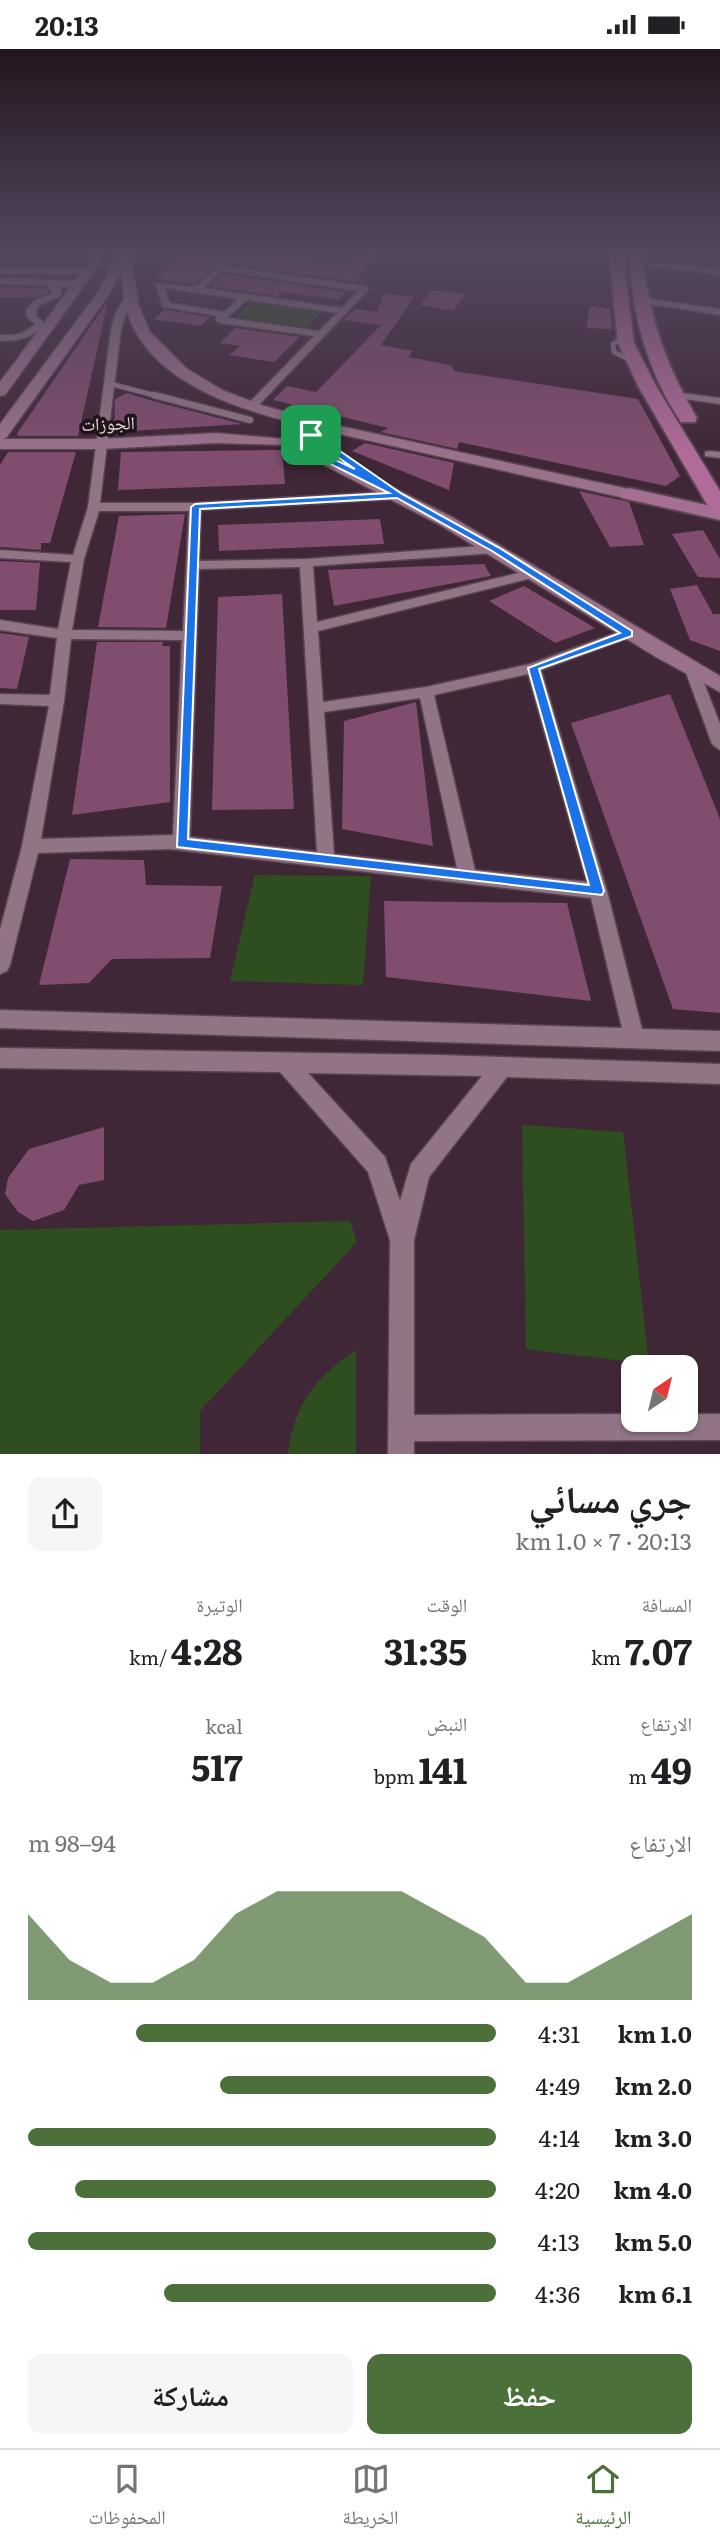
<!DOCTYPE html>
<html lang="ar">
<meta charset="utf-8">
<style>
:root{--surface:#fff;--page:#f6f6f6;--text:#202124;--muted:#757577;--line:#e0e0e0;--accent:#4b7039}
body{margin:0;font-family:Literata,"Noto Naskh Arabic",serif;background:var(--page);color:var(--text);direction:rtl;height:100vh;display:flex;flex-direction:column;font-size:26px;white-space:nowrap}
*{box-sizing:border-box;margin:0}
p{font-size:23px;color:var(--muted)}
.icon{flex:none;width:38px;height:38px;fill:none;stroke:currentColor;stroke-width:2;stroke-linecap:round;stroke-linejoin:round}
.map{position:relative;height:1405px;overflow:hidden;direction:ltr}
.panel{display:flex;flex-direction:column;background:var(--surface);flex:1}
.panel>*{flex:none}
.needle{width:46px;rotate:35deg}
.fabs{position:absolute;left:621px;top:1306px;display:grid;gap:14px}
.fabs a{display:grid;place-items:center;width:77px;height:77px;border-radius:14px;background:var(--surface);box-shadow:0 2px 5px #0004;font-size:35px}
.pin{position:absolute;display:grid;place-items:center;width:60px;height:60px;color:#fff;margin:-30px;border-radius:14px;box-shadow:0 4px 10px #0006}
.round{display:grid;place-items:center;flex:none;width:74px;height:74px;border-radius:14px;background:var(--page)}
.headline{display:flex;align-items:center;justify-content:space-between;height:119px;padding:0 28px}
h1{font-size:38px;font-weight:700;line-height:52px}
.metrics{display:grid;grid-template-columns:repeat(3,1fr);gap:10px;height:119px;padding:7px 28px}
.metrics div{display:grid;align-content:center}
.metrics b{font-size:35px;font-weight:700}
.metrics small{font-size:19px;font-weight:400}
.metrics p{font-size:19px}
.chart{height:196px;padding:14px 28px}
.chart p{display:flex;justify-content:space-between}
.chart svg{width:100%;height:126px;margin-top:7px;fill:var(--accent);opacity:.7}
.primary-button{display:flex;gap:14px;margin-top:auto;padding:14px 28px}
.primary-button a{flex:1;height:80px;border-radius:14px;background:var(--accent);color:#fff;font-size:28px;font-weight:700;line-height:80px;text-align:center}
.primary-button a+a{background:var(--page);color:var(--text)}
ul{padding:0 28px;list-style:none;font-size:23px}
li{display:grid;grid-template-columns:112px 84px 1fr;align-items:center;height:52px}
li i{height:18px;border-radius:9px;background:var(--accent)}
.status{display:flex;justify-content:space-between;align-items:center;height:49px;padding:0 35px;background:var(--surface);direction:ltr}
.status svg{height:19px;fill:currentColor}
.menu{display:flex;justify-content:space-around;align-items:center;height:98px;border-top:2px solid var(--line);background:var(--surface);font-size:19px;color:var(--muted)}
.menu a{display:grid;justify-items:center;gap:4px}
.menu .on{color:var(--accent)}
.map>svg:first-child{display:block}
.green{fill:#2f4e1f}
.building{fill:#804d6e}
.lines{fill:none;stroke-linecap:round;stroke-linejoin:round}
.lane-far1-casing{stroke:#584350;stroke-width:6}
.lane-casing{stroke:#584350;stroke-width:9}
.street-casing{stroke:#584350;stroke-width:3}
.secondary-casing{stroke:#584350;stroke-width:3}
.primary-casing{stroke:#584350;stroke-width:4}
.highway-casing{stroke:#584350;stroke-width:4}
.lane-far1{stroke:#917486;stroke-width:4.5}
.lane{stroke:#917486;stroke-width:6}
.street{fill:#917486;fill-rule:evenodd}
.secondary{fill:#9a718b;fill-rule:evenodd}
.primary{fill:#a46f91;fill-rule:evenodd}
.highway{fill:#b06b98;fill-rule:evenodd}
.route{fill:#1a73e8;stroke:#fff;stroke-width:2;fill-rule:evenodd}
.labels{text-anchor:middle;stroke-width:7;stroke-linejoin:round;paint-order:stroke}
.far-street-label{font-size:18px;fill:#e6d6df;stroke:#20141b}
</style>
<div class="status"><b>20:13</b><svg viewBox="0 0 49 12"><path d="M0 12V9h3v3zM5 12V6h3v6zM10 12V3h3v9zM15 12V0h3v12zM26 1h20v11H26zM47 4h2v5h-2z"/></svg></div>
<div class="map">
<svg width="720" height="1405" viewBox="0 0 720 1405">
<rect width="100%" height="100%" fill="#402737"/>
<path class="green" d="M250,253l73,9 -16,16 -72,-10z
M255,826l116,1 -8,109 -133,-4z
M522,1076l101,7 26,232 -123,-15z
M350,1172l7,21 -157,169v43h-200v-224z
M356,1301v104h-68c6,-49 27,-77 68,-104z"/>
<path class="building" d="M238,205l114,13 13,-13h13l-23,28 -135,-20 -26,22 -40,-5 33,-23 42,5z
M223,225l123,18 -7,8 -58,-8 -3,4 -68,-10z
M6,238l39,1 4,4 -12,5h-37v-8z
M432,241l34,4 -13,17 -33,-6z
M384,244l30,4 -33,48 32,6 -5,6 43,8 3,6 184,28 42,77 -14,10 -207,-44 -2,7 -76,-17 7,-4 -115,-28 14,-14 29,6 65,-67 -37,-5 11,-11 22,3z
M108,252l-30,135h-61l2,-2 -3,1z
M589,257l21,3 2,20 -25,-1z
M165,261l45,7 -9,9 -48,-7z
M235,279l65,9 -26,25 -45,-7 11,-9 -20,-3z
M127,344l26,8 89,23 -128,8 1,-33z
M365,394l89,20 -5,27 -97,-39z
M282,401l3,34 -167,6 3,-38z
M8,403h68l-26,91h-9v7l-41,-3v-82z
M579,442l50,11 15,43 -34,2z
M185,465l-19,114 -68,-1 21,-111z
M380,470l4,25 -165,7 -1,-26z
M703,481l17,29v19l-22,-1 -26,-43z
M0,512l40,2 -4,47h-36z
M484,515l7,12 -157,30 -6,-36z
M697,536l16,29h7v37l-30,-11 -20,-51z
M524,537l71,42 -40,15 -66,-42z
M282,545l12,215 -82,1 6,-213z
M0,584l29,4 -12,52 -17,-1z
M97,593h66l-1,4h8v156l-98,13z
M670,645l50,125v194l-47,-4 -102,-286z
M416,653l17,144 -91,-17 2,-108z
M70,810l74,1 2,25 76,1 -12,72 -98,1 -23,24 -50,2z
M384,852l183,2 24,98 -205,-24z
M104,1078v53l-25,5 -15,25 -31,11 -15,-9 -13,-18 3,-16 21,-29z"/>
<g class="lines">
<defs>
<path id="lane-far1" d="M625,287l-12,8 1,8 18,9
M111,335l50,13"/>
<path id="lane" d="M154,346l96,25"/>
<path id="street" d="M634,211l86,9v6l-83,-11h-3z
M220,216l145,21 4,3 -114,120 -4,1 -5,-3 1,-2 67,-69 -94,-13 -5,-3 3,-4 -55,-9 -8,-24 40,4zM222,222l136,20 -16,17 -138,-20zM164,239l74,11 -14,13 -54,-9zM247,251l90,13 -18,18 -92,-13z
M0,219h89l4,3 -4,3h-89z
M0,229l80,3 4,3 -4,3 -22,-1 3,3v7l-21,9 -4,5v6l9,8c-12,14 -27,17 -45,17v-6c14,1 25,-1 35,-11l-8,-7 -1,-7 8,-9 19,-8 -6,-8 -47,-1z
M131,242l4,3 -9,18 -5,17 -21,174h95l204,-12 6,4 -6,4 -198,11 -2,51 107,-2 189,-14 6,4 -6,4 -182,13 4,56 218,-53 7,4 -2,3 -222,55 5,71 103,-15 104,-23 94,-34h10l2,3 -2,3 -93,34 66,221 35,138 78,2v20l-720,-23v-18l622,18 -31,-130 -421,-49 -132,4 -28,112 -3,6 -7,3v-44l22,-84 27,-140 -49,-2v-10l50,1 7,-57 -57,-8v-10l58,9 13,-67 -71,-4v-8l73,5 15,-48 23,-178 5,-17 12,-20zM99,462h90l-6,120 -111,-1 12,-71zM300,518l17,285 -127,-15 9,-268zM71,590l111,1 -9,195 -132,4 23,-138zM528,625l59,208 -112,-12 -41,-175zM420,649l37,170 -123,-14 -10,-142z
M639,248l81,12v6l-84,-13 -1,-2z
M674,343l46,6v6l-50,-7 -1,-2z
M709,402l11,1v6l-15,-2v-4z
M692,616l7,5 21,54v26l-8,-6 -27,-74z
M0,999l440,7 280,9v20l-213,-7 -78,100 -15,63v175l220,-1v5h52v-5h34v26l-306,1v13h-26l2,-214 -22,-68 -88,-100 -280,-4zM308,1024l174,3 -71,88 -11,37 -15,-44z"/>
<path id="secondary" d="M95,205h12l-102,141 -5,1v-14z
M118,205h13l7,49 12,29 36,36 36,22 39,15 65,18 303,66 9,5 -9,5 -290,-65 -37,-4 -6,-2 -1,-5c-58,-14 -135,-39 -163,-98 -8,-17 -9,-36 -11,-53l-13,24 -102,142 -4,1h99l115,-6 82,7 154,77 268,159v16l-64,-35 -216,-132 -155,-80 -69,-2 -115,6h-101v-25l98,-132z"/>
<path id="primary" d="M629,439l91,20v12l-98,-22 -2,-4z"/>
<path id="highway" d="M609,205h14l11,89 22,43 64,105v23l-8,-1 -3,-5 -71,-122 -20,-43z
M629,205h14c5,61 23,111 54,164l-2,4h-14c-34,-51 -49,-107 -52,-168z"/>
</defs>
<use href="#lane-far1" class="lane-far1-casing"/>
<use href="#lane" class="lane-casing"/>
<use href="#street" class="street-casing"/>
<use href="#secondary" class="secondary-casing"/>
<use href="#primary" class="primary-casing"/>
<use href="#highway" class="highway-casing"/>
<use href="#lane-far1" class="lane-far1"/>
<use href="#lane" class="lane"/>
<use href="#street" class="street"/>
<use href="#secondary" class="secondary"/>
<use href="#primary" class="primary"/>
<use href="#highway" class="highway"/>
</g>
<linearGradient id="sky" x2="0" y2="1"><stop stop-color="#23151e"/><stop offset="0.51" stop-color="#53475e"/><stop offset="1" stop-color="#53475e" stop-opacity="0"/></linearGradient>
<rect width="720" height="402" fill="url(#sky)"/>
<path class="route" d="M308,384h6l88,61 96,53 134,84v5l-93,33 65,222 -2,4 -425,-48 14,-340 4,-3 194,-11 -101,-50zM311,390l44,30 -55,-25zM397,449l95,53 128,82 -92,35 61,217 -401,-46 12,-330z"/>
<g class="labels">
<g class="far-street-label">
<text transform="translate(108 375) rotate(-2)" y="6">الجوزات</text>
</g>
</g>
</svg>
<div class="fabs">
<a><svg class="needle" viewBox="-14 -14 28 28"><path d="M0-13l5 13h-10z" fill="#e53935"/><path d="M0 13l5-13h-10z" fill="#757577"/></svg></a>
</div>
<div class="pin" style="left:311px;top:386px;background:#1e9e55"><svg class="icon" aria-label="arrive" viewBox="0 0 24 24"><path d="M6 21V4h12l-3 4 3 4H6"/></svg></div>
</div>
<section class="panel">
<div class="headline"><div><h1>جري مسائي</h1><p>20:13 · 7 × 1.0 km</p></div><a class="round"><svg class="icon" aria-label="share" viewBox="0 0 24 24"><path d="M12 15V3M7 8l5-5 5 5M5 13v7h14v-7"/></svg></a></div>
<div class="metrics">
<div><p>المسافة</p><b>7.07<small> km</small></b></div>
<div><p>الوقت</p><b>31:35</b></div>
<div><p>الوتيرة</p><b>4:28<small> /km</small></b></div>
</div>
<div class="metrics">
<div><p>الارتفاع</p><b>49<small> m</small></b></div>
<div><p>النبض</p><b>141<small> bpm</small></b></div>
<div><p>kcal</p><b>517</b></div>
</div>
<div class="chart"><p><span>الارتفاع</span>94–98 m</p>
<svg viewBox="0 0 160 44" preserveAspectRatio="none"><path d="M0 44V14L10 30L20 38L30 38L40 30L50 14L60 6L70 6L80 6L90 6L100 14L110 22L120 38L130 38L140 30L150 22L160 14V44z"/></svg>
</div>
<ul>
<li><b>1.0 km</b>4:31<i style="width:77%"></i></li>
<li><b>2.0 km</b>4:49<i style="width:59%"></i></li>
<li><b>3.0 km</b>4:14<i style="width:100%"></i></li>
<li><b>4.0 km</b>4:20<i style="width:90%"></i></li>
<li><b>5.0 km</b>4:13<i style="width:100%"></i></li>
<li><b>6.1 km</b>4:36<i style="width:71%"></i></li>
</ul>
<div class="primary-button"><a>حفظ</a><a>مشاركة</a></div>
</section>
<nav class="menu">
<a class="on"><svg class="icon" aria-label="home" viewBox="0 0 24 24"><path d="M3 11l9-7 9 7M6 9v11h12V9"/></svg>الرئيسية</a>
<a><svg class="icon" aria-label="map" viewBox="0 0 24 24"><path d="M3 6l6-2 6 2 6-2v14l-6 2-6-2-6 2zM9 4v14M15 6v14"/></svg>الخريطة</a>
<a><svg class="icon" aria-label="saved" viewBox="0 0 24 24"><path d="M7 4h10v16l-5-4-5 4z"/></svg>المحفوظات</a>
</nav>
